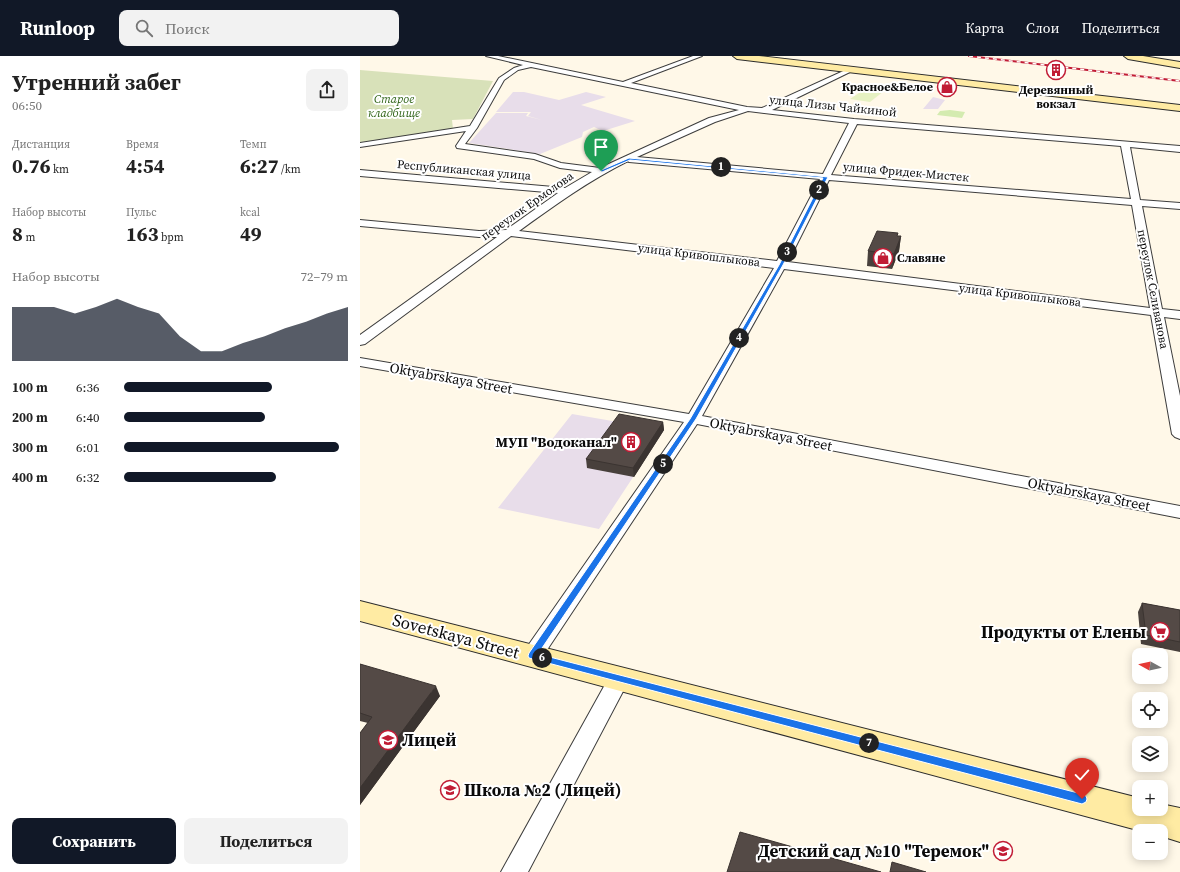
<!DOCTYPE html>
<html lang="ru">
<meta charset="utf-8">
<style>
:root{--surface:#fff;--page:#f2f2f2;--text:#222;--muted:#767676;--accent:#111827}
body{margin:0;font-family:"Source Serif 4",serif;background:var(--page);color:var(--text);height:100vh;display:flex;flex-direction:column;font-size:15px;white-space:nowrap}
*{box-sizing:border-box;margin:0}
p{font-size:13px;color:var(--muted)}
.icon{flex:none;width:22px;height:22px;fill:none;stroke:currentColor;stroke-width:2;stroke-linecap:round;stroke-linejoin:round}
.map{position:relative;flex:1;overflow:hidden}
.panel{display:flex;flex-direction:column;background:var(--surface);width:360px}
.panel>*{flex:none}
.needle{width:26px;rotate:278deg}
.controls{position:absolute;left:772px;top:592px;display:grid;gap:8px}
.controls a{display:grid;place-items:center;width:36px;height:36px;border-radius:8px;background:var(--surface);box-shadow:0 2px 10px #0003;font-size:20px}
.pin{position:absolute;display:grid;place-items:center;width:34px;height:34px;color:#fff;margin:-41px -17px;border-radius:50% 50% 50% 0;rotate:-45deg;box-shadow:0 0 4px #0007}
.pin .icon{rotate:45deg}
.km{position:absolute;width:20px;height:20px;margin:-10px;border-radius:50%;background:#222;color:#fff;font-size:11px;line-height:20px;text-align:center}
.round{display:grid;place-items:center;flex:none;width:42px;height:42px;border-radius:8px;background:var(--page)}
.overview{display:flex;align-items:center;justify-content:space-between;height:68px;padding:0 12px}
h1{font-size:22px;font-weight:700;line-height:30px}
.figures{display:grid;grid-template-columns:repeat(3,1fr);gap:6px;height:68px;padding:4px 12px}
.figures div{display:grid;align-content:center}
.figures b{font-size:20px;font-weight:700}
.figures small{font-size:11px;font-weight:400}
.figures p{font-size:11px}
.chart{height:112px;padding:8px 12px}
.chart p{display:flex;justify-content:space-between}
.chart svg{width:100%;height:72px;margin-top:4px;fill:var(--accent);opacity:.7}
.cta{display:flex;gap:8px;margin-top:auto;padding:8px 12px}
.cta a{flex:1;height:46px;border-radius:8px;background:var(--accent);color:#fff;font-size:16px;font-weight:700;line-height:46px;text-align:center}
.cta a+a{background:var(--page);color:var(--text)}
ul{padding:0 12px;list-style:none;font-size:13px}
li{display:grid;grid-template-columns:64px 48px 1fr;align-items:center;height:30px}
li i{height:10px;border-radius:5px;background:var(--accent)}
header{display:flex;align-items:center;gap:24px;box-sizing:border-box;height:56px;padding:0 20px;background:var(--accent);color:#fff}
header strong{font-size:19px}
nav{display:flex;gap:22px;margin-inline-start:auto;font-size:14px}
.search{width:280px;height:36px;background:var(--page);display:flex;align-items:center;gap:10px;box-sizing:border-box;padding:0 14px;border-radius:8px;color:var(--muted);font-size:15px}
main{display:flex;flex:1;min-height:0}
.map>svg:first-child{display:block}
.industrial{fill:#e8ddea}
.green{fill:#d4ebb0}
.cemetery{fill:#d8e1b9}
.pitch{fill:#e6f1c2}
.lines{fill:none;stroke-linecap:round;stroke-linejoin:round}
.street-casing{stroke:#3d3d3d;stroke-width:2}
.secondary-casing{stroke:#2c2c2c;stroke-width:2}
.street{fill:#fff;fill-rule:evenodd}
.secondary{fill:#ffeba3;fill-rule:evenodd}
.rail-casing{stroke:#c11c35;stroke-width:2}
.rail{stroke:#fff;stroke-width:1.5;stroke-dasharray:4;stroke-linecap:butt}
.wall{fill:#48403c}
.shaded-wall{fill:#3b3431}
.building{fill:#544a46;stroke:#3b3431}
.route{fill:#1a73e8;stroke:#fff}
.labels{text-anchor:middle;stroke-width:4;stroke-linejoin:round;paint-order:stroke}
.far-poi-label{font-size:12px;font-weight:bold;fill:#0a0a0a;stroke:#fff;text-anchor:end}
.far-park-label{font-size:12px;font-style:italic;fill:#306418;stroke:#fff}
.far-street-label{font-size:12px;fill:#0a0a0a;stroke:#fff}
.street-label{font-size:14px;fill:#0a0a0a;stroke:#fff}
.poi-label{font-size:14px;font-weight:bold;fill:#0a0a0a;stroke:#fff;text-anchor:end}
.near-poi-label{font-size:17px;font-weight:bold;fill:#0a0a0a;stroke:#fff;text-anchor:end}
.near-street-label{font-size:17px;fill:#0a0a0a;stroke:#fff}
</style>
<header>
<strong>Runloop</strong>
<div class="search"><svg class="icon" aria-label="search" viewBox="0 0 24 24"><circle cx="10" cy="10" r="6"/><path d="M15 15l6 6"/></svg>Поиск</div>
<nav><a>Карта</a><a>Слои</a><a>Поделиться</a></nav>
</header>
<main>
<section class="panel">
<div class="overview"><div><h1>Утренний забег</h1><p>06:50</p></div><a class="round"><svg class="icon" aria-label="share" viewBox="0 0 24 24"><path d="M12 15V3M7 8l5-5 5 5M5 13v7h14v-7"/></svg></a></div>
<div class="figures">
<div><p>Дистанция</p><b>0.76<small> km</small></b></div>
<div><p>Время</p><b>4:54</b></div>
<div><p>Темп</p><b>6:27<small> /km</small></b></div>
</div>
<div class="figures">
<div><p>Набор высоты</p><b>8<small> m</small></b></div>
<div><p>Пульс</p><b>163<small> bpm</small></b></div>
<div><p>kcal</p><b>49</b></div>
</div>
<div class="chart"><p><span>Набор высоты</span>72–79 m</p>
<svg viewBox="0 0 160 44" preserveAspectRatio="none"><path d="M0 44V11L10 11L20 11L30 15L40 11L50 6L60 11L70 15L80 29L90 38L100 38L110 33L120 29L130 24L140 20L150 15L160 11V44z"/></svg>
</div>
<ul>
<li><b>100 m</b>6:36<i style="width:66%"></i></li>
<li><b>200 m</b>6:40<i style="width:63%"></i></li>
<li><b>300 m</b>6:01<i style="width:96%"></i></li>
<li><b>400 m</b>6:32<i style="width:68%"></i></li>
</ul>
<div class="cta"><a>Сохранить</a><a>Поделиться</a></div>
</section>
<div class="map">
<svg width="820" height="816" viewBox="0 0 820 816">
<rect width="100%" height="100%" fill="#fff8e8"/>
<path class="industrial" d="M153,36h11l35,8 27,-8 20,5 -25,8 54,16 -32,10 -9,-4 -11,5 -1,5 -42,17 -71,-11 27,-30h32l-2,3 16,4 -14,-4 3,-4h-35z
M573,41l12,3 -7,9h-15z
M212,358l92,16 -65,99 -101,-21z"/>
<path class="green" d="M590,54l15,2 -3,6 -25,-3 3,-4z"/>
<path class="cemetery" d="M0,14l133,11 -20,38 -21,1 1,9 -67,11 -26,2z"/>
<path class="pitch" d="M505,33l19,2 -14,11 -20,-3z"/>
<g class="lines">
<defs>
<path id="street" d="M126,0h12l125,26 70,-26h9l-71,27 116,24 15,1 88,-40 2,1v2l-80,39 82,9 326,27v6l-50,-5 10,53 40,3v6l-38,-3 20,103 18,2v8l-16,-2 16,79v43l-5,-2 -3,-3 -21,-119 -367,-46 -82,147 478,90v12l-483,-94 -158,238 -7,2 -7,-2 -3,-6 3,-6 159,-228 -324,-56v-8l329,56 85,-146 -263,-32 -146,108 -5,1v-10l137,-98h-18l-119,-11v-6l119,11 27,-1 52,-37 -198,-17v-6l205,18 27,-16 -32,-4 -26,-9 -77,-11 -1,-2 10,-15 -106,16v-4l110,-17 29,-48 15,-10 9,-3zM171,11l208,43 -30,8 -109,50 -39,-5 -26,-9 -70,-10 12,-16 27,-48 14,-10zM388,55l101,12 -26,51 -186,-17 78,-35zM497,68l264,22 10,53 -300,-24zM268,105l1,1 191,17 -43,82 -258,-30c36,-26 69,-50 109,-70zM469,124l303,25 18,103 -362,-46z
M259,613l7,3 4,6 -102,194h-27l111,-200z"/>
<path id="secondary" d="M373,0h26l421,49v6l-443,-52z
M764,0h19l37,6v6l-52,-9z
M0,545l779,197v11h22v-5l19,4v34l-19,-6v-5h-20l-781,-210z"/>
</defs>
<use href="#street" class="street-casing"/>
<use href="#secondary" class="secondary-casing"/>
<use href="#street" class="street"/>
<use href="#secondary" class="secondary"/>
<defs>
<path id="rail" d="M609,0l211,25"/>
</defs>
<use href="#rail" class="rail-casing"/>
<use href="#rail" class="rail"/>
</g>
<path class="wall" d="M537,180h4l-2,15 -7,18 -25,-3 1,-15z
M303,366l1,8 -30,47 -47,-9 -1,-9z
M782,547l38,7v42l-39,-8 -3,-32z
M0,608l80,32 -80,109v-72l8,-10 -8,-2z"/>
<path class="shaded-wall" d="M541,180l-2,15 -7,18 2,-15z
M303,366l1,8 -30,47 -1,-9z
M76,630l4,10 -80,109v-17z"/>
<path class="building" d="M517,175l21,2 -1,3h4l-7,18 -26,-3z
M259,358l44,8 -30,46 -47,-9z
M782,547l38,7v32l-34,-7z
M0,608l76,22 -76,102v-55l12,-16 -12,-4z
M380,776l141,40h-154z
M532,806l34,10h-36z"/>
<path class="route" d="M269,102l199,19 -45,88 -87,154 -158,235 544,140 4,2 1,3 -1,3 -4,2 -553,-146 -1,-2 1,-3 161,-234 89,-154 44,-87 -193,-18 -28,12 -3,-1z"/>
<defs>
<symbol id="building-ring" viewBox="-11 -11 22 22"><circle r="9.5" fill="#fff" stroke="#c11c35" stroke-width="1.5"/><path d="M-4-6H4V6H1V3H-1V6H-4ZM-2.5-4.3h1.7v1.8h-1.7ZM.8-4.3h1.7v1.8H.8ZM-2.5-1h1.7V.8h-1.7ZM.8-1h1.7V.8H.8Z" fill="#c11c35"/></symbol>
<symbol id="shop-ring" viewBox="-11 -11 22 22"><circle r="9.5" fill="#fff" stroke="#c11c35" stroke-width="1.5"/><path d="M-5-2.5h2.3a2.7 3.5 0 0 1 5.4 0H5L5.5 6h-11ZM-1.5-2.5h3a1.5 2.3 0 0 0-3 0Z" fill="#c11c35"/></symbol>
<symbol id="supermarket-ring" viewBox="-11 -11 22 22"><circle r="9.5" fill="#fff" stroke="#c11c35" stroke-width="1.5"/><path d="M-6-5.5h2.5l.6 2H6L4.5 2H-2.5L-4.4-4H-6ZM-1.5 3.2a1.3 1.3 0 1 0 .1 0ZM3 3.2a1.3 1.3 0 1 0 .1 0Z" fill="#c11c35"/></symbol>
<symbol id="school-ring" viewBox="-11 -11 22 22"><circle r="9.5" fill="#fff" stroke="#c11c35" stroke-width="1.5"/><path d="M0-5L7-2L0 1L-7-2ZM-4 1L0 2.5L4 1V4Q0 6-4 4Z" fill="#c11c35"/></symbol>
</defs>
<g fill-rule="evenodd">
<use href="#building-ring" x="685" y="3" width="22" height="22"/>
<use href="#shop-ring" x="576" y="20" width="22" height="22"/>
<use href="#shop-ring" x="512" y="191" width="22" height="22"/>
<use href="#building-ring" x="260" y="375" width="22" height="22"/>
<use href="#supermarket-ring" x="789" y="565" width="22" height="22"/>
<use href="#school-ring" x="17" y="673" width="22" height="22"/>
<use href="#school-ring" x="79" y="723" width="22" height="22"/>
<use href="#school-ring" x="632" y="784" width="22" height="22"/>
</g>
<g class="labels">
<g class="far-poi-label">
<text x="573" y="35">Красное&amp;Белое</text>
<text x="696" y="38" text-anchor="middle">Деревянный<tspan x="696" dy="14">вокзал</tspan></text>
<text x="537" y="206" text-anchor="start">Славяне</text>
</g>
<g class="far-park-label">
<text x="34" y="47">Старое<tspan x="34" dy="14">кладбище</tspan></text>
</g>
<g class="far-street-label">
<text transform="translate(473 50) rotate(6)" y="4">улица Лизы Чайкиной</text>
<text transform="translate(104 114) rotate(5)" y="4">Республиканская улица</text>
<text transform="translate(546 116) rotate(5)" y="4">улица Фридек-Мистек</text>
<text transform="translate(167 150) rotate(-35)" y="4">переулок Ермолова</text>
<text transform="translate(339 199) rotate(7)" y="4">улица Кривошлыкова</text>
<text transform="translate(793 233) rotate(79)" y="4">переулок Селиванова</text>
<text transform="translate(660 239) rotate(7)" y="4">улица Кривошлыкова</text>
</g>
<g class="street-label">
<text transform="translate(91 322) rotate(10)" y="5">Oktyabrskaya Street</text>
<text transform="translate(411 378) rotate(11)" y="5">Oktyabrskaya Street</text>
<text transform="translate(729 438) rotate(11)" y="5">Oktyabrskaya Street</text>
</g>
<g class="poi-label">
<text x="257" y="391">МУП "Водоканал"</text>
</g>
<g class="near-poi-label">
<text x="786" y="582">Продукты от Елены</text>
<text x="42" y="690" text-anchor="start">Лицей</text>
<text x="104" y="740" text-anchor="start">Школа №2 (Лицей)</text>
<text x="629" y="801">Детский сад №10 "Теремок"</text>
</g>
<g class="near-street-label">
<text transform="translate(96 580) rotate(15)" y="6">Sovetskaya Street</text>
</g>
</g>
</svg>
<div class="controls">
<a><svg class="needle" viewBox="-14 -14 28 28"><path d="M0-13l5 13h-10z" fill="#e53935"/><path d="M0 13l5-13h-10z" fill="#767676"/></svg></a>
<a><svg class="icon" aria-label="locate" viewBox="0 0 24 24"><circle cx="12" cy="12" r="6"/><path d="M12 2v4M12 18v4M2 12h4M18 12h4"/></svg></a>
<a><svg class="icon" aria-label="layers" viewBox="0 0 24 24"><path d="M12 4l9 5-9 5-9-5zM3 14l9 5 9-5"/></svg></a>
<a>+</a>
<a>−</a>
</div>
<div class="pin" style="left:241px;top:115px;background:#1e9e55"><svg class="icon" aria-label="arrive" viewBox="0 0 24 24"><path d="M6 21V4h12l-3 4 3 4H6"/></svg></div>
<div class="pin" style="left:722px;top:743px;background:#d93025"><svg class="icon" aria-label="check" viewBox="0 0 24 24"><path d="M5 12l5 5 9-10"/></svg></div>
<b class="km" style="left:361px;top:111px">1</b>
<b class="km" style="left:459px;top:134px">2</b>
<b class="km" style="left:427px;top:196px">3</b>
<b class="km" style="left:379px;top:282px">4</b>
<b class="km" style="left:303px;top:408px">5</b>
<b class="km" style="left:182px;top:602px">6</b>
<b class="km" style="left:509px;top:687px">7</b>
</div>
</main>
